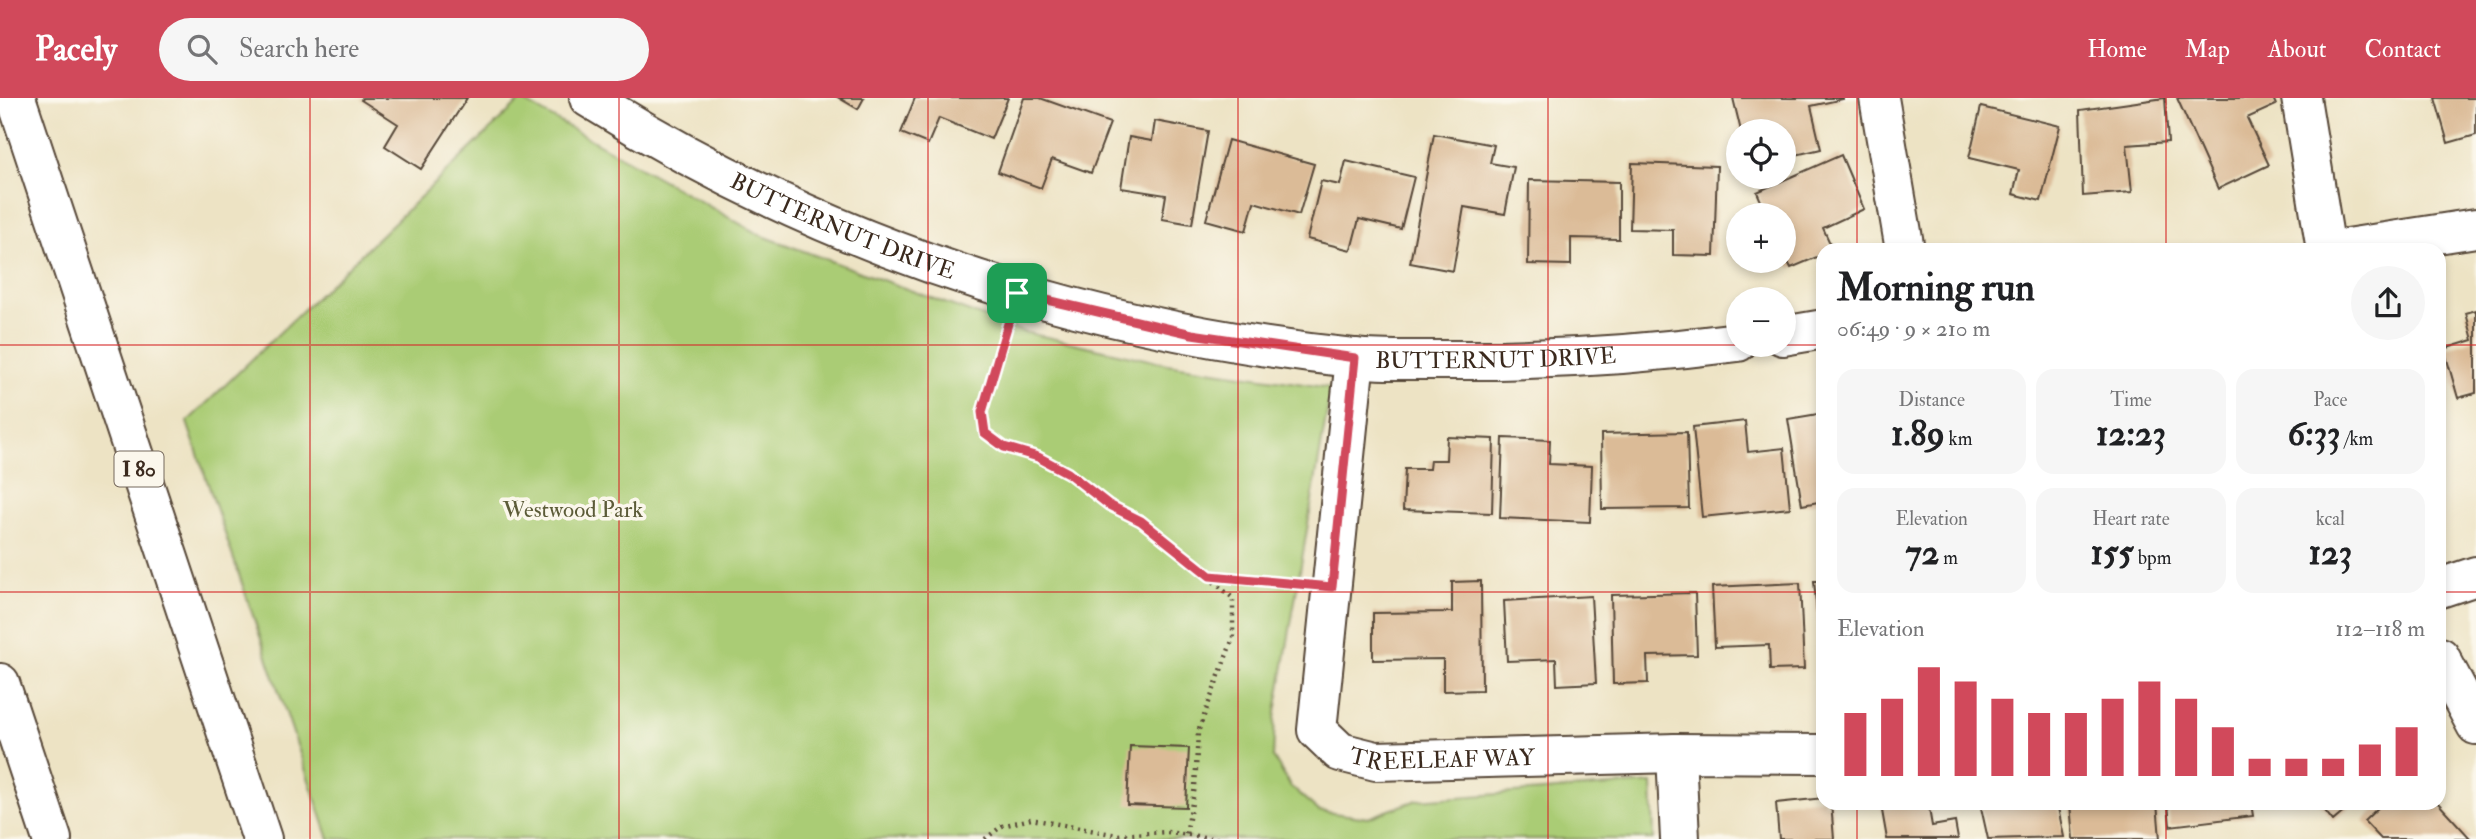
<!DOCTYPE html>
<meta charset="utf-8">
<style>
:root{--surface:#fff;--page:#f6f6f6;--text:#202124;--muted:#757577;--accent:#d1495b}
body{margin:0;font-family:"IM FELL Double Pica",serif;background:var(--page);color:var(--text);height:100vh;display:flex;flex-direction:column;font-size:26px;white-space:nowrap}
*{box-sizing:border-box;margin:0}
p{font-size:23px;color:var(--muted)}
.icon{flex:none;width:38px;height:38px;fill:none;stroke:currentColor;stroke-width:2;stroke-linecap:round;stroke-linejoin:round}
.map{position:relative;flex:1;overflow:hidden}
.drawer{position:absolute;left:1816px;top:145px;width:630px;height:567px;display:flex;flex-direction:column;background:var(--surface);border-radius:21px;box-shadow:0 4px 10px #0003}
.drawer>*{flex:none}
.tools{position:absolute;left:1726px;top:21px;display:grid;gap:14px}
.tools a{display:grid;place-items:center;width:70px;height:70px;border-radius:50%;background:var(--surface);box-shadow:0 4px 10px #0003;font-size:35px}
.pin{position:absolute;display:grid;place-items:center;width:60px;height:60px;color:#fff;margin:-30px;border-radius:14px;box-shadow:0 4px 10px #0006}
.round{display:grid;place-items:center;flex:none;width:74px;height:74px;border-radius:37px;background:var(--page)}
.headline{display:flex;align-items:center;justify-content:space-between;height:119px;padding:0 21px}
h1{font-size:38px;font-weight:700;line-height:52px}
.metrics{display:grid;grid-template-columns:repeat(3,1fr);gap:10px;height:119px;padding:7px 21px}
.metrics div{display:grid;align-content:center;border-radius:18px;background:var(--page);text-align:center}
.metrics b{font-size:35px;font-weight:700}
.metrics small{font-size:19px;font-weight:400}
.metrics p{font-size:19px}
.chart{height:196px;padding:14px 21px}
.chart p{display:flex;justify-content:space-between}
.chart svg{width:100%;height:126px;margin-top:7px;stroke:var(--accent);stroke-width:6}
header{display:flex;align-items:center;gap:42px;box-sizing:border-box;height:98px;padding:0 35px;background:var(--accent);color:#fff}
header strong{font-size:33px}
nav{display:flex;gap:38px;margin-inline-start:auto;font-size:24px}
.search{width:490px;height:63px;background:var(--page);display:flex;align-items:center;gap:18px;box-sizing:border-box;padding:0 24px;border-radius:38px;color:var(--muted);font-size:26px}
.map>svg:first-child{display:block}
.green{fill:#aacc74;stroke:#727b49;stroke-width:2}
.building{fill:#dbbb97}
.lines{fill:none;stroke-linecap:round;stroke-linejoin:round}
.minor-casing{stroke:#564637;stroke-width:42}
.highway-casing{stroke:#564637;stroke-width:42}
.path{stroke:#564637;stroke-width:4.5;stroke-dasharray:2 5;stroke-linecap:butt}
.minor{stroke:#fff;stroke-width:38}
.highway{stroke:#fff;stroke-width:38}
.route-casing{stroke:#fff;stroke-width:14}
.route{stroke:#d1495b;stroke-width:9}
.grid{fill:none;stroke:#d62828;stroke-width:2;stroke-opacity:0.55}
.labels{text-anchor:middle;stroke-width:7;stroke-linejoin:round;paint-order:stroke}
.shield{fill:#fbf7ec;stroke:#75685c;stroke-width:2}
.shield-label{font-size:21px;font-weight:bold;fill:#3b2a1e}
.street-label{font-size:23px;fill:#3b2a1e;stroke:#fbf7ec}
.park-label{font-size:23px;fill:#5c5b38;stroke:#fbf7ec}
</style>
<header>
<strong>Pacely</strong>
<div class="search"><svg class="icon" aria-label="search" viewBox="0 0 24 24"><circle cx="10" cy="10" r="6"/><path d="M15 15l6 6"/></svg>Search here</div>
<nav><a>Home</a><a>Map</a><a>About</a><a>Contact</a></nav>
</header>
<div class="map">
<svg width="2476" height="741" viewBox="0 0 2476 741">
<rect width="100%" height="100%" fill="#fbf7ec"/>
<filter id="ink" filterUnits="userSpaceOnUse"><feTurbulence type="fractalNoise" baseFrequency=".0143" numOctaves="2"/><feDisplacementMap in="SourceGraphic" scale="14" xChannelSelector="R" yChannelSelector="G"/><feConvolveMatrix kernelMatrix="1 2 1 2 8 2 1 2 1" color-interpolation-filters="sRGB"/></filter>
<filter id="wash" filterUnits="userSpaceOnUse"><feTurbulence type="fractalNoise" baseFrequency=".00686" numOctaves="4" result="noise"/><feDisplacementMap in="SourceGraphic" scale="28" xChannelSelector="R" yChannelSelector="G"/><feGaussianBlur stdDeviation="1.57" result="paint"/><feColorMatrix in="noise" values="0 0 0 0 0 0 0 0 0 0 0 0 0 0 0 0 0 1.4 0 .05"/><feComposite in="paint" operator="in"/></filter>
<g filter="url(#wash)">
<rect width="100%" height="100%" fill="#ede3c4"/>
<path class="green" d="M521,2l239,135 264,97 143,32 164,24 -56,330 -2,39 18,30 28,24 49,7 49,-18 235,-17 2,56h-1325l-142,-417z"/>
<g id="blocks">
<path class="building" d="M362,0h105l-46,71 -36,-23 13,-22 -37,-24z
M839,0h25l-6,11z
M915,0h93l-17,41 -52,-21 -11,26 -27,-11z
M1024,0h16l70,25 -19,50 -39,-14 -11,29 -43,-16z
M1733,0h110v1l-32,7 10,43 -38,9v-27h-42z
M2165,0l3,44 -41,3 5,47 -49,4 -3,-86z
M2177,0h96l3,7 -29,13 22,47 -51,24z
M2435,0h41v37l-28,8z
M1981,9l79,19 -19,75 -28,-7 6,-24 -50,-12z
M1155,23l53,10 -16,93 -30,-5 4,-24 -45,-7 8,-51 23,4z
M1434,36l60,11 -4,18 24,4 -9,47 -41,-7 -11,64 -43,-8z
M1228,42l86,24 -15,51 -45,-13 -8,29 -40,-11z
M1841,57l23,54 -41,19 10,22h-9v4l-33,14 -8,-16v-37h-16l-10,-23z
M1346,63l68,16 -13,52 -42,-10 -8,31 -44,-11 14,-58 19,4z
M1632,65l85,3 -3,90 -41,-1v-25l-43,-1z
M1529,82l90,2v57l-48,-1v27l-43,-1z
M2476,212v83l-18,5 -14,-49 29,-9 -7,-27z
M1824,315v88l-22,4 -14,-86z
M1745,323l3,31 36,-4 6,60 -88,9 -9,-90z
M1687,334l2,76 -87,1 -1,-75z
M1447,339l47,2 -2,74 -89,-3 2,-41h24l1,-9h16z
M1503,340l47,2 -1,24 43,2 -2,56 -90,-4z
M1481,483l1,109 -39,1v-32l-70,1v-47l79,-1v-30z
M1814,483h10v87h-2z
M1800,485l4,86 -34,1 -1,-25 -54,2 -3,-60z
M1695,495l2,62 -50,1 1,27 -35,1 -2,-89z
M1591,498l5,87 -39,2 -1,-26 -49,2 -3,-60z
M1130,648l59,2 -3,59 -59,-2z
M1824,700v5h7l3,36h-55l-3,-36z
M1893,705h35l4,23 23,-4 3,17h-71l-6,-34z
M1980,705h77l7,34 -76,2z
M2070,705h87l3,36h-87z
M2168,705h83l2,13 -83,10z
M2319,705h35l-21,18z
M2383,705h55l33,36h-90l-17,-18z"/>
</g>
</g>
<g filter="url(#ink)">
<use href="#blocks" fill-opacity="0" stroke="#564637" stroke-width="2"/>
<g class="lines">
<defs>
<g id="minor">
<path id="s1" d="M589,0c234,147 490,231 764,260 29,3 60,2 90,2 100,1 196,-5 295,-18"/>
<path d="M1879,0l26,152"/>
<path d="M2301,0l25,152"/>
<path d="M2334,152l142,-22"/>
<path d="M1783,238l41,-7"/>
<path id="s2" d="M1355,260l-38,372 23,22 36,9 300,-8 148,1"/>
<path d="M2440,490l36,-12"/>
<path d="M2440,559l36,68"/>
<path d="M1676,655l4,86"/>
</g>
<path id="highway" d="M16,0l246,741
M0,585l52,156"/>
</defs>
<use href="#minor" class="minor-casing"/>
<use href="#highway" class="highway-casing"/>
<path class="path" d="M1007,229l-25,86 3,20 19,14 34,10 30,16 41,31 32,17 92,77v40l-35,94 -3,55 -9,47
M1211,478l86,8
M985,741l17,-13 29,-7 86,16 50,-3 52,7"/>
<use href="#minor" class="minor"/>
<use href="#highway" class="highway"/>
</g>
</g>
<g class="lines" filter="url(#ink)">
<defs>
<path id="route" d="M1017,195l175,41 163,24 -23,229 -122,-11 -69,-55 -32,-16 -41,-32 -30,-16 -34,-10 -19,-14 -3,-21z"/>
</defs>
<use href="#route" class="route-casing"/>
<use href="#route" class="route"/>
</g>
<path class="grid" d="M310,0v741M619,0v741M928,0v741M1238,0v741M1548,0v741M1857,0v152M2166,0v152M0,247h1824M2440,247h36M0,494h1824M2440,494h36M1857,705v36M2166,705v36"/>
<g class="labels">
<rect class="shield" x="114.5" y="353.5" width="49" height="35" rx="5"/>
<g class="shield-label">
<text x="139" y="378">I 80</text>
</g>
<g class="street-label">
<text dy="8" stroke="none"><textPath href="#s1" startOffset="285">BUTTERNUT DRIVE</textPath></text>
<text dy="8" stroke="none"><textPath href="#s1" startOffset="957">BUTTERNUT DRIVE</textPath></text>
<text dy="8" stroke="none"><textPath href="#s2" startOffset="509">TREELEAF WAY</textPath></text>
</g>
<g class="park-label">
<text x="573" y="419">Westwood Park</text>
</g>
</g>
</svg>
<div class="tools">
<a><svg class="icon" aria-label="locate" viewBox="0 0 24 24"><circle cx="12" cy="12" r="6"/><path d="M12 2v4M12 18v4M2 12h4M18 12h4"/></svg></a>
<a>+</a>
<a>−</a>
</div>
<div class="pin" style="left:1017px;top:195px;background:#1e9e55"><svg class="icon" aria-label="arrive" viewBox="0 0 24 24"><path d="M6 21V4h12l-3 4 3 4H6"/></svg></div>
<section class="drawer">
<div class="headline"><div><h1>Morning run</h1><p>06:49 · 9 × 210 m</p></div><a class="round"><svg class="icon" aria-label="share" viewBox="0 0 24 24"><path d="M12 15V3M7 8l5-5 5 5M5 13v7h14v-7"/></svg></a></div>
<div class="metrics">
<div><p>Distance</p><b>1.89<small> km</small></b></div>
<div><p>Time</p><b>12:23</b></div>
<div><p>Pace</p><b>6:33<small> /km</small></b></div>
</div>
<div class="metrics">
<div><p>Elevation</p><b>72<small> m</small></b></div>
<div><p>Heart rate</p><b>155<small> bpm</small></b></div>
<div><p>kcal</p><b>123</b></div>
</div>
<div class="chart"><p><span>Elevation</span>112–118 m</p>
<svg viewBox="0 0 160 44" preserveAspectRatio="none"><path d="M5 44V22M15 44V17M25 44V6M35 44V11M45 44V17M55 44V22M65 44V22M75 44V17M85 44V11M95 44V17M105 44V27M115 44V38M125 44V38M135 44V38M145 44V33M155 44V27"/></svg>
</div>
</section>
</div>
